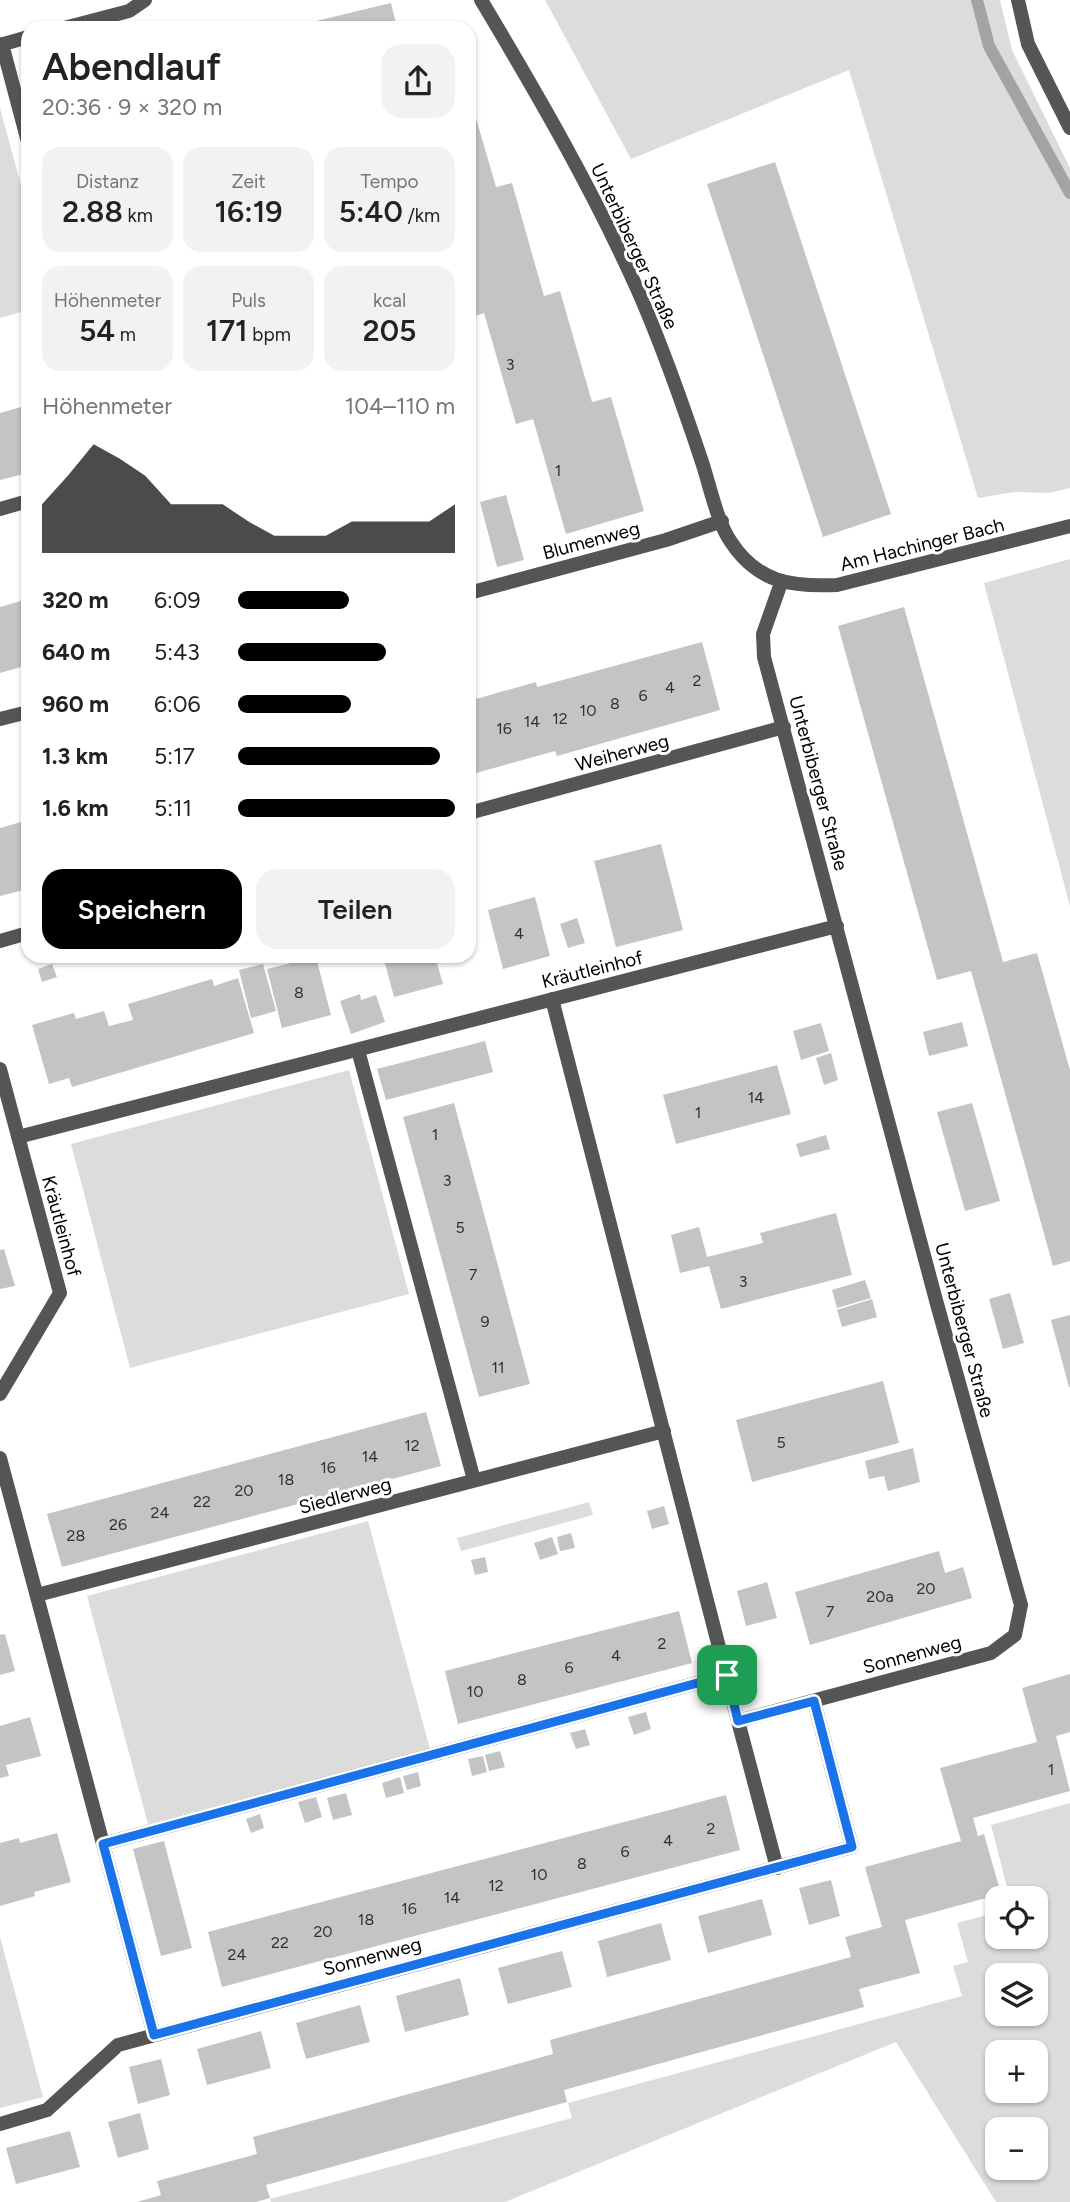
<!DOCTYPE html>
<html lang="de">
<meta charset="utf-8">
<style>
:root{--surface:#fff;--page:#f2f2f2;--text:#222;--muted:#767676;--accent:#000}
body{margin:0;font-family:Figtree,sans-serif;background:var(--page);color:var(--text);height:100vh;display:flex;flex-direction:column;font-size:26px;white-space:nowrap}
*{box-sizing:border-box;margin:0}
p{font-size:23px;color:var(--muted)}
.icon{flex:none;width:38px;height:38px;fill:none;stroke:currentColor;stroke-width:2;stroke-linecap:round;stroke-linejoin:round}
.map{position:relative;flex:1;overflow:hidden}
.sheet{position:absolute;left:21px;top:21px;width:455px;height:942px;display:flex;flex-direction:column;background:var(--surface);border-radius:21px;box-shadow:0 2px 5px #0004}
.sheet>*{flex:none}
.tools{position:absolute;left:985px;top:1886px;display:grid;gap:14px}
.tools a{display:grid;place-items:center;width:63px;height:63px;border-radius:14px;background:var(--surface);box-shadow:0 2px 5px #0004;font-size:35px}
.pin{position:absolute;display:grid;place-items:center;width:60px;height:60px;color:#fff;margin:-30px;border-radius:14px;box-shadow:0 4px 10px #0006}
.round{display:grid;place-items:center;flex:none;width:74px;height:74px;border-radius:21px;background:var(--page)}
.overview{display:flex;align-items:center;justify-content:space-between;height:119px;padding:0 21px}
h1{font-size:38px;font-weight:600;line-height:52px}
.metrics{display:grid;grid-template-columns:repeat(3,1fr);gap:10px;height:119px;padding:7px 21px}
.metrics div{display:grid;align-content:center;border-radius:18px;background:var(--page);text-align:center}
.metrics b{font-size:30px;font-weight:600}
.metrics small{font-size:19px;font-weight:400}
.metrics p{font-size:19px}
.chart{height:196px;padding:14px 21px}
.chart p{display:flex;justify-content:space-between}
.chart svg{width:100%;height:126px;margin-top:7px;fill:var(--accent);opacity:.7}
.cta{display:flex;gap:14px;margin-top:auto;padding:14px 21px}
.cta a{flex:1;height:80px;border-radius:21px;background:var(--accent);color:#fff;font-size:28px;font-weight:600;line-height:80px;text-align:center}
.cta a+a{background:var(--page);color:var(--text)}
ul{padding:0 21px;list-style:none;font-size:23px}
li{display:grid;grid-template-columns:112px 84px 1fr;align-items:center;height:52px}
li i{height:18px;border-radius:9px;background:var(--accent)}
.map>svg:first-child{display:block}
.green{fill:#dcdcdc;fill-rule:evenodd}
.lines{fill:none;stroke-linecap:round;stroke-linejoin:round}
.stream{stroke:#a3a3a3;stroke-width:12}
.building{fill:#c4c4c4}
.street{stroke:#555;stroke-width:14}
.route-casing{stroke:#fff;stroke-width:14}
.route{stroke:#1a73e8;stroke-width:9}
.labels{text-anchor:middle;stroke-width:6;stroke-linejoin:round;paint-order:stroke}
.number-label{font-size:16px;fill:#313131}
.street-label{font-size:19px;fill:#000;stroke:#fff}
</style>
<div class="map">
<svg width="1070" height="2202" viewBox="0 0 1070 2202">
<rect width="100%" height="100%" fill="#fff"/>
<path class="green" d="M545,0h455l12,50 58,118v320l-21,5 -35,-1 -36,6 -129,-428 -218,89z
M0,108l28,103v99l-28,8z
M1070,559v347l-86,-323z
M349,1070l60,224 -279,74 -59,-224z
M589,1502l4,13 -132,36 -4,-13z
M368,1521l62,228 -282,75 -61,-228z
M1070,1803v399h-74l-100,-160 -391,160h-234l-1,-3 302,-81 -4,-15 394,-107 -9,-30 15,-4 -11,-39 40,-11 1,25h38v-38h-26l-19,-74zM998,1976h38v38h-38zM998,2053h38v38h-38zM998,2130h38v38h-38z
M0,1937l43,160 -43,11z"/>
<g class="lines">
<path class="stream" d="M977,0l12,46 81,147"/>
</g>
<path class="building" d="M391,3l6,25h-106v-1z
M469,94l27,93 16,-4 32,113 16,-5 32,111 19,-5 33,114 -78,23 -33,-115 -17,5 -32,-111 -15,5z
M775,162l116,352 -68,23 -116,-353z
M28,405v68l-28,7v-67z
M506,495l18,65 -27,7 -17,-65z
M28,599v66l-28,8v-66z
M904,607l99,355 34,-9 33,117v191l-17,5 -82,-295 -34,9 -99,-354z
M702,642l18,68 -163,46 -2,-5 -86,24v-74l67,-19 1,5z
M28,820v69l-28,7v-68z
M661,844l22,86 -67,17 -22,-86z
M535,897l15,59 -47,13 -15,-59z
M577,918l8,25 -17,5 -8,-24z
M383,956h52l8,28 -49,13z
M316,957l15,58 -49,13 -15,-59z
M52,964l5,13 -15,5 -4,-13z
M263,964l13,47 -25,7 -12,-48z
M238,978l16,55 -182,54 -3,-9 -20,6 -17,-59 42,-12 2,6 28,-8 5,15 24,-6 -5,-16 84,-25 2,7z
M360,994l1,6 15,-5 9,27 -34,12 -11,-33z
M962,1022l6,24 -39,10 -6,-24z
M821,1023l8,28 -28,9 -8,-29z
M485,1041l8,31 -107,28 -9,-31z
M831,1053l7,27 -14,5 -8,-27z
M777,1065l14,49 -115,30 -13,-49z
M454,1103l76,281 -51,13 -76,-280z
M972,1103l28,98 -35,10 -28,-99z
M826,1135l4,14 -30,8 -4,-13z
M836,1213l16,62 -131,34 -12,-43 -29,7 -9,-38 28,-8 8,30 56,-14 -3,-10z
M4,1249l11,37 -15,3v-39z
M865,1280l6,18 -34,10 -5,-18z
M1010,1293l14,50 -21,6 -14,-50z
M872,1299l5,18 -35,10 -5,-17z
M1070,1315v72h-1l-18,-67z
M883,1381l16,62 -147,39 -16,-62z
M426,1412l15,54 -379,101 -15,-53z
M913,1448l7,34 -32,9 -4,-15 -15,3 -4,-18z
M664,1506l5,18 -17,5 -5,-18z
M571,1533l4,15 -15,3 -3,-14z
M552,1537l6,17 -18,6 -6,-17z
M939,1551l6,22 18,-6 9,31 -162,47 -15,-53z
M485,1557l3,15 -13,3 -4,-15z
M767,1582l10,36 -31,8 -9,-35z
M679,1611l13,52 -234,61 -13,-53z
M5,1634l10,37 -15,4v-40z
M1070,1674v58l-14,4 14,55 -97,27 5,18 6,-2 17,60 -96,26 15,53 -61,16 5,18 -300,83 3,12 -301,83 4,13 -14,4h-119l24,-7 -4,-14 100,-27 -4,-17 300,-83 -3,-14 301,-83 -6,-20 37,-10 -17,-60 96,-26 -21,-73 97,-26 -15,-54z
M646,1712l5,17 -17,6 -6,-18z
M30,1717l11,39 -35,9 3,11 -9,2v-52z
M585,1729l5,16 -14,4 -6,-16z
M500,1751l5,16 -16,4 -4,-16z
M483,1756l4,16 -15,4 -4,-17z
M418,1772l3,14 -14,4 -4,-14z
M400,1777l4,16 -18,5 -4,-15z
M346,1793l6,22 -19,5 -6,-22z
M726,1795l14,55 -518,137 -14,-55z
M316,1797l6,20 -17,6 -7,-21z
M260,1814l4,14 -13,5 -5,-14z
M57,1833l14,49 -37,10 1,4 -35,10v-63l19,-5 1,5z
M164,1841l28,107 -31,8 -28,-107z
M831,1880l9,36 -31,9 -10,-37z
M762,1899l10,36 -64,18 -10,-37z
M661,1923l10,37 -64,17 -9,-36z
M562,1951l10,36 -64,17 -10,-36z
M460,1978l9,37 -64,17 -9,-36z
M360,2005l10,37 -64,17 -10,-36z
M261,2031l10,37 -64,17 -10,-36z
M161,2059l9,36 -32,9 -9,-37z
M140,2113l9,36 -31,9 -10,-36z
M70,2131l10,36 -64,17 -10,-36z"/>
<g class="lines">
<path class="street" d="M481,0c57,95 113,192 158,293 24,55 44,112 63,169 8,24 15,60 29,80 27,41 61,45 106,43l233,-59
M1018,0l10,44 42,84
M64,28l65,-17 16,-11
M2,44l26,98
M0,45l28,-8
M0,509l28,-8
M469,593l197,-53 56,-19
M0,719l28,-7
M469,813l315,-86
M0,941l28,-8
M552,999l186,722
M358,1050l116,430
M0,1069l60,224 -60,101
M18,1137l819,-211
M0,1458l154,577
M37,1595l627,-164
M103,1844l624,-169
M777,1868l-39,-147 253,-68 24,-18 6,-30 -84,-301 -173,-647 -1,-23 18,-51
M0,2124l47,-14 71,-65 734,-198 -38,-146"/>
</g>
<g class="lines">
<defs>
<path id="route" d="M727,1675l11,46 76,-20 38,146 -698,188 -51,-191z"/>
</defs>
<use href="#route" class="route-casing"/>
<use href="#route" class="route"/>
</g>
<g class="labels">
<g class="number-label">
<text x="510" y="370">3</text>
<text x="558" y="476">1</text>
<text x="697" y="686">2</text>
<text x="670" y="693">4</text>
<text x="643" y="701">6</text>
<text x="615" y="709">8</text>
<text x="588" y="716">10</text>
<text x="560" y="724">12</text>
<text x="532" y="727">14</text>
<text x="504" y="734">16</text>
<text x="519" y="939">4</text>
<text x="299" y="998">8</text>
<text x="756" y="1103">14</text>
<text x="698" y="1118">1</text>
<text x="435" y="1140">1</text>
<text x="447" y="1186">3</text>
<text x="460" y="1233">5</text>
<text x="473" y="1280">7</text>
<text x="743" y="1287">3</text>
<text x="485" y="1327">9</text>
<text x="498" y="1373">11</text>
<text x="781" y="1448">5</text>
<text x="412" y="1451">12</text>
<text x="370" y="1462">14</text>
<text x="328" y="1473">16</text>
<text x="286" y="1485">18</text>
<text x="244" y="1496">20</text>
<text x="202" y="1507">22</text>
<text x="160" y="1518">24</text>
<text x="118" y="1530">26</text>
<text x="76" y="1541">28</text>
<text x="926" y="1594">20</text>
<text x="880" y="1602">20a</text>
<text x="830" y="1617">7</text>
<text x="662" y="1649">2</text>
<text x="616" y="1661">4</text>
<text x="569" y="1673">6</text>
<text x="522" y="1685">8</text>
<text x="475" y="1697">10</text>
<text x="1051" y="1775">1</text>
<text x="711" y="1834">2</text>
<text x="668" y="1846">4</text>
<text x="625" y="1857">6</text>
<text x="582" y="1869">8</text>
<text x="539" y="1880">10</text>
<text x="496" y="1891">12</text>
<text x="452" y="1903">14</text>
<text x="409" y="1914">16</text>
<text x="366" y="1925">18</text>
<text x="323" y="1937">20</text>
<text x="280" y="1948">22</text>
<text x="237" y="1960">24</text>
</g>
<g class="street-label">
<text transform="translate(635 246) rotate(65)" y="7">Unterbiberger Straße</text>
<text transform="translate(591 540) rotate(-15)" y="7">Blumenweg</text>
<text transform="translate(922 544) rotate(-14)" y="7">Am Hachinger Bach</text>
<text transform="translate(622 752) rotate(-15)" y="7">Weiherweg</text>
<text transform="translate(819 783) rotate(75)" y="7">Unterbiberger Straße</text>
<text transform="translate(592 969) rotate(-14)" y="7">Kräutleinhof</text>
<text transform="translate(62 1226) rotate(75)" y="7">Kräutleinhof</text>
<text transform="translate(965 1330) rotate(75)" y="7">Unterbiberger Straße</text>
<text transform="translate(345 1495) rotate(-15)" y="7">Siedlerweg</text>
<text transform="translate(912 1654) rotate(-15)" y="7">Sonnenweg</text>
<text transform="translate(372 1956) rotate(-15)" y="7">Sonnenweg</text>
</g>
</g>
</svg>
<div class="tools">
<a><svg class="icon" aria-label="locate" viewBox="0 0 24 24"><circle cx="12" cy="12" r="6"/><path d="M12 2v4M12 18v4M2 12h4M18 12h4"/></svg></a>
<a><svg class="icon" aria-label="layers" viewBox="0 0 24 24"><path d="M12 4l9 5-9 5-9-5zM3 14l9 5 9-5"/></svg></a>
<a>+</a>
<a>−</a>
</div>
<div class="pin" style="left:727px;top:1675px;background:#1e9e55"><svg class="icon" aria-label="arrive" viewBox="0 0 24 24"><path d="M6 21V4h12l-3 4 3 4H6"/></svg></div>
<section class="sheet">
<div class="overview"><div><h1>Abendlauf</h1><p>20:36 · 9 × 320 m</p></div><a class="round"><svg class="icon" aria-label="share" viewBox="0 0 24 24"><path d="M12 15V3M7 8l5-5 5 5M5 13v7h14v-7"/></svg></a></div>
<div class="metrics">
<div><p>Distanz</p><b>2.88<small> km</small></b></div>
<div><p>Zeit</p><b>16:19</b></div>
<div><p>Tempo</p><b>5:40<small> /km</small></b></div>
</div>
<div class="metrics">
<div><p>Höhenmeter</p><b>54<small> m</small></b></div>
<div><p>Puls</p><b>171<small> bpm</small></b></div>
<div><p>kcal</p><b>205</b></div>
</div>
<div class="chart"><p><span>Höhenmeter</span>104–110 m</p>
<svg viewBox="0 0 160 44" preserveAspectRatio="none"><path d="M0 44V27L10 17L20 6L30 11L40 17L50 27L60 27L70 27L80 33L90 38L100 38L110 38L120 33L130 33L140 33L150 33L160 27V44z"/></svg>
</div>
<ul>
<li><b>320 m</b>6:09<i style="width:51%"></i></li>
<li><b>640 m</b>5:43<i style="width:68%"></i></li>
<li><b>960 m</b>6:06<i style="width:52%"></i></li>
<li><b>1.3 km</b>5:17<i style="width:93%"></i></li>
<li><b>1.6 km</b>5:11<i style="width:100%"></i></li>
</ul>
<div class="cta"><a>Speichern</a><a>Teilen</a></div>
</section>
</div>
